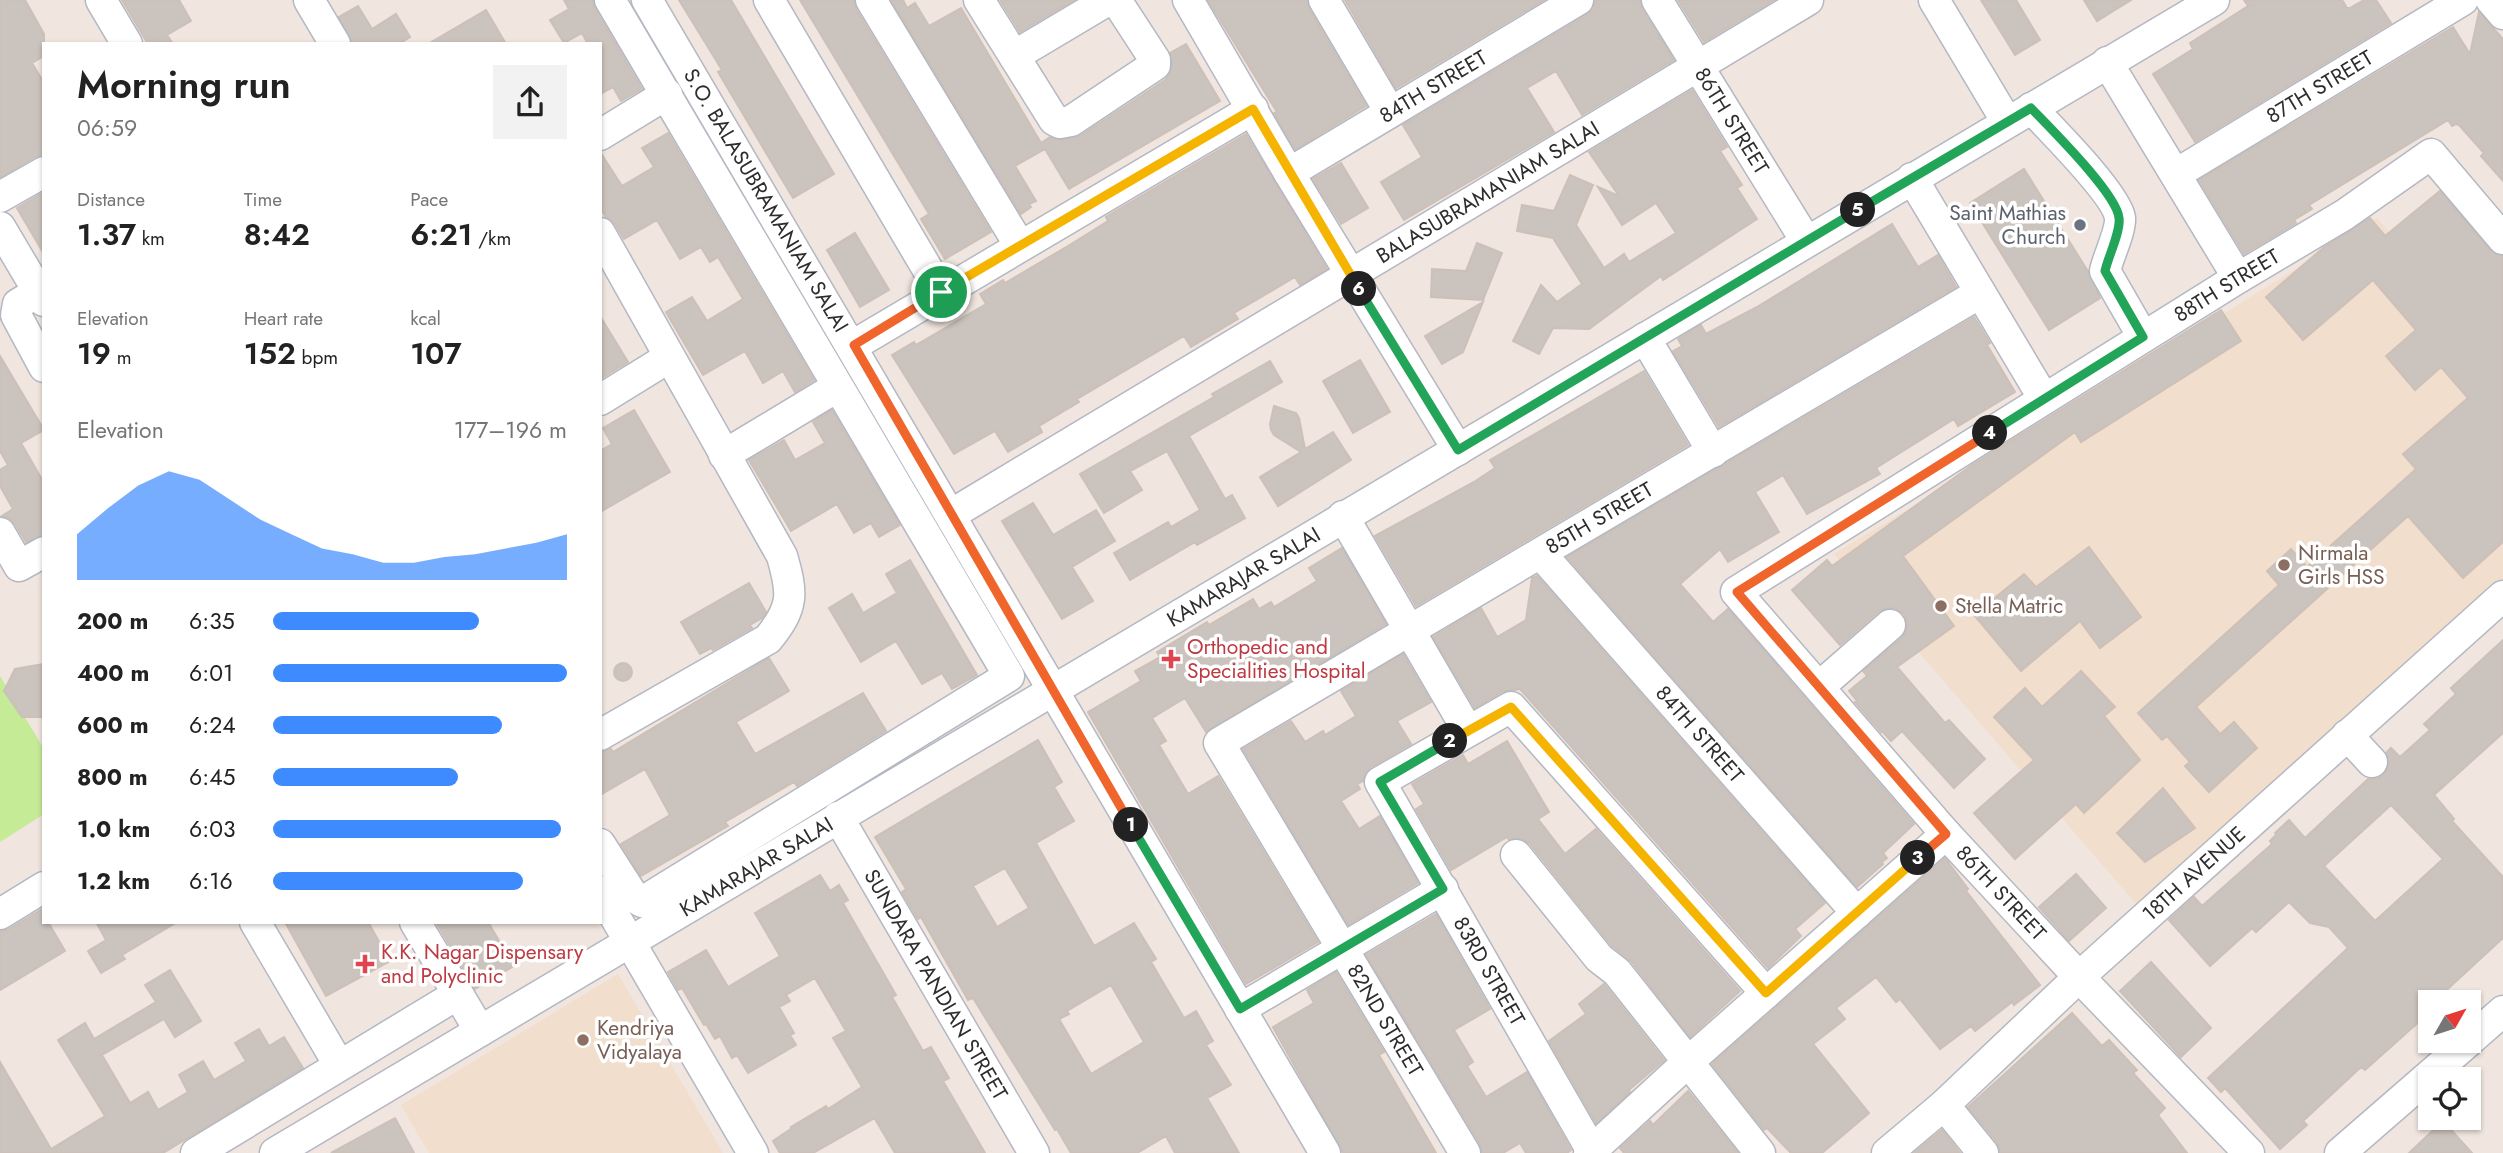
<!DOCTYPE html>
<meta charset="utf-8">
<style>
:root{--surface:#fff;--page:#f2f2f2;--text:#222;--muted:#767676;--accent:#3d8bff}
body{margin:0;font-family:Jost,sans-serif;background:var(--page);color:var(--text);height:100vh;display:flex;flex-direction:column;font-size:26px;white-space:nowrap}
*{box-sizing:border-box;margin:0}
p{font-size:23px;color:var(--muted)}
.icon{flex:none;width:38px;height:38px;fill:none;stroke:currentColor;stroke-width:2;stroke-linecap:round;stroke-linejoin:round}
.map{position:relative;flex:1;overflow:hidden}
.drawer{position:absolute;left:42px;top:42px;width:560px;height:882px;display:flex;flex-direction:column;background:var(--surface);border-radius:0px;box-shadow:0 2px 5px #0004}
.drawer>*{flex:none}
.needle{width:46px;rotate:51deg}
.buttons{position:absolute;left:2418px;top:990px;display:grid;gap:14px}
.buttons a{display:grid;place-items:center;width:63px;height:63px;border-radius:0px;background:var(--surface);box-shadow:0 2px 5px #0004;font-size:35px}
.pin{position:absolute;display:grid;place-items:center;width:60px;height:60px;color:#fff;margin:-30px;border:4px solid #fff;border-radius:50%;box-shadow:0 2px 7px #0007}
.km{position:absolute;width:35px;height:35px;margin:-18px;border-radius:50%;background:#222;color:#fff;font-size:19px;line-height:35px;text-align:center}
.round{display:grid;place-items:center;flex:none;width:74px;height:74px;border-radius:0px;background:var(--page)}
.overview{display:flex;align-items:center;justify-content:space-between;height:119px;padding:0 35px}
h1{font-size:38px;font-weight:600;line-height:52px}
.metrics{display:grid;grid-template-columns:repeat(3,1fr);gap:10px;height:119px;padding:7px 35px}
.metrics div{display:grid;align-content:center}
.metrics b{font-size:30px;font-weight:600}
.metrics small{font-size:19px;font-weight:400}
.metrics p{font-size:19px}
.chart{height:196px;padding:14px 35px}
.chart p{display:flex;justify-content:space-between}
.chart svg{width:100%;height:126px;margin-top:7px;fill:var(--accent);opacity:.7}
ul{padding:0 35px;list-style:none;font-size:23px}
li{display:grid;grid-template-columns:112px 84px 1fr;align-items:center;height:52px}
li i{height:18px;border-radius:9px;background:var(--accent)}
.map>svg:first-child{display:block}
.education{fill:#f2decd}
.green{fill:#c5eb97}
.building{fill:#cbc3bd;stroke:#ccc0b8;stroke-width:2;fill-rule:evenodd}
.lines{fill:none;stroke-linecap:round;stroke-linejoin:round}
.minor-casing{stroke:#b3b8c2;stroke-width:33}
.minor{stroke:#fff;stroke-width:30}
.split-1-casing{stroke:#fff;stroke-width:14}
.split-2-casing{stroke:#fff;stroke-width:14}
.split-3-casing{stroke:#fff;stroke-width:14}
.split-4-casing{stroke:#fff;stroke-width:14}
.split-5-casing{stroke:#fff;stroke-width:14}
.split-6-casing{stroke:#fff;stroke-width:14}
.split-7-casing{stroke:#fff;stroke-width:14}
.split-1{stroke:#f0652b;stroke-width:9}
.split-2{stroke:#22a559;stroke-width:9}
.split-3{stroke:#f5b400;stroke-width:9}
.split-4{stroke:#f0652b;stroke-width:9}
.split-5{stroke:#22a559;stroke-width:9}
.split-6{stroke:#22a559;stroke-width:9}
.split-7{stroke:#f5b400;stroke-width:9}
.worship-dot{fill:#6b7280;stroke:#fff;stroke-width:2.5}
.education-dot{fill:#8d6e63;stroke:#fff;stroke-width:2.5}
.health-dot{fill:#e0444e;stroke:#fff;stroke-width:2.5}
.labels{text-anchor:middle;stroke-width:7;stroke-linejoin:round;paint-order:stroke}
.street-label{font-size:21px;fill:#2d2d2d;stroke:#fff}
.worship-label{font-size:21px;fill:#5b616d;stroke:#fff;text-anchor:end}
.education-label{font-size:21px;fill:#785e54;stroke:#fff;text-anchor:start}
.health-label{font-size:21px;fill:#be3a42;stroke:#fff;text-anchor:start}
</style>
<div class="map">
<svg width="2503" height="1153" viewBox="0 0 2503 1153">
<rect width="100%" height="100%" fill="#f0e5df"/>
<path class="education" d="M2377,218l126,152v211l-366,324 -303,-351 167,-101z
M618,974l105,179h-294l-28,-48z"/>
<path class="green" d="M0,676l44,73v65l-44,28z"/>
<path class="building" d="M0,0h25l19,34v22l-12,7 12,20v72l-9,2 -35,20z
M122,0h57l12,21 -24,14 6,9h-25z
M564,0h29l2,9 47,80 -21,12 -8,-14 -13,7v-50h-12l-6,-11 -18,10 -14,-23 19,-11z
M679,0h52l103,174 -41,24 -75,-126 4,-2z
M800,0h54l2,9 135,223 -46,27 -24,-40 8,-5z
M891,0h12l4,8 8,-5 14,23 32,-18 80,135 9,-6 13,3 17,-4 85,-56 5,-6 2,-8 -2,-13 16,-9 34,57 -151,88 -24,-40 -30,17 21,35 -7,3 2,3 -10,7z
M1000,0h74l-54,32z
M1208,0h99l2,9 57,97 -71,43 -21,-36 3,-1z
M1345,0h199l-148,88z
M1595,0h45l2,9 32,51 -92,55 -26,-44 -29,17 27,44 -150,88 -23,-38 41,-25 -19,-32 184,-110 6,-6z
M1678,0h96l-70,42z
M1981,0h35l24,40 -25,15z
M2084,0h47l-34,21z
M2244,0h98l5,8h3l14,-8h12l15,23 -196,119 -42,-68 40,-25 -3,-6 58,-37z
M358,6l14,23 24,-15 14,23 -11,7h-47l-13,-27z
M486,10l20,34h-78z
M2479,12l24,27v142l-22,-25 3,-3 -25,-28 -3,-1 -4,2 -4,-6 -139,85 3,4 -18,11 2,3 -52,31 -45,-74 254,-153 17,27z
M1692,90l35,57 -7,4 22,34 -5,3 20,31 -94,61 -2,-4 -72,53 -36,-1 -14,26 -26,-13 28,-56 16,17 25,-18 -29,-46 -36,-7 5,-26 32,6 16,-36 23,10 -17,40 28,43 20,-14 5,8 47,-29 -20,-30 -34,22 -24,-38 21,9 -30,-44z
M668,133l146,247 -19,12 -12,-21 -20,12 -18,-32 -42,24 -37,-63 26,-15 15,24 36,-22 -25,-42 -8,5 -9,-15 -21,12 -23,-39 -33,19 -9,-15 -9,-7 -6,-10v-55l22,34 32,-19 -12,-19z
M1246,134l81,135 -27,16 -5,-8 -61,36 4,6 -47,28 -7,-11 -107,63 2,3 -40,24 3,6 -34,20 -13,-21 -41,23 -62,-99 22,-13 2,3 70,-41 -6,-10 23,-14 2,3 63,-37 40,-25 -2,-4z
M1341,163l27,45 -27,16 -28,-45z
M2024,169l65,104 11,25 -51,32 -79,-127z
M2440,191l50,59 13,6v286l-40,36 -55,-62 -212,191 24,27 14,-12 23,26 -48,44 -24,-26 5,-4 -23,-26 -5,4 -24,-27 141,-128 -12,-14 24,-22 16,18 109,-98 -13,-15 65,-56 -27,-31 -26,23 -29,-34 30,-26 -43,-50 -70,60 -37,-43 57,-49 47,-30 15,18z
M44,192v62l-27,-46z
M1892,224l26,43 20,-12 18,32 -237,140 -46,-76 9,-5 -4,-7 23,-14 5,9 51,-27z
M855,233l34,57 -29,17 -33,-57z
M1477,243l25,10 -19,47 -52,-3 1,-28 34,2z
M1483,302l-20,50 -21,12 -17,-28z
M2221,310l20,31 -160,101 -6,-10 -172,124 51,70 -57,41 48,56 4,-3 36,39 -31,29 -52,-57 -11,10 -9,-10 -1,1 -26,-30 2,-1 -8,-10 18,-15 -4,-5 39,-33 4,-7 1,-9 -3,-8 -9,-6h-8l-8,3 -39,34 -48,-55 35,-30 5,6 140,-101z
M600,316l28,46 -28,17z
M1974,317l16,26 -3,2 28,47 -57,34 -4,-7 -78,49 4,6 -73,40 -24,-39 -28,17 24,40 -51,30 -8,-13 -40,35 33,38 15,-13 186,215 -31,29 4,5 -5,4 1,2 -26,23 -290,-330z
M0,356l44,74 -23,13 23,40v52l-18,7 -11,-18 -6,-6 -7,-2 11,-7 -13,-23v-16l8,-5 -8,-14z
M1360,360l30,52 -37,21 -30,-52z
M1270,361l12,21 -93,54 36,63 7,-4 13,23 -48,27 -2,-3 -65,38 -16,-27 54,-31 3,5 29,-17 -33,-59 -37,20 12,19 -38,23 -24,-39 134,-77 -2,-3z
M1644,371l44,74 -272,161 -41,-70 99,-54 21,-14 -5,-8z
M1274,406l22,7 3,5 6,31 28,-17 18,28 -73,46 -18,-29 41,-25 -27,-17 -3,-5 -1,-6z
M634,410l36,62 -70,40v-61l12,-7 -9,-16z
M832,410l68,115 -21,12 -8,-14 -17,10 -17,-29 -46,27 -42,-71 35,-20 11,20 30,-17 -12,-21z
M1033,503l20,32 43,-25 19,31 -43,26 21,34 -31,18 -60,-98z
M2089,547l52,70 -41,31 -20,-27 -59,50 -47,-56 50,-41 12,13z
M1342,548l44,76 -180,108 -21,-34 -33,20 14,23 -7,4 29,49 30,-18 100,166 -72,42 -158,-272 53,-31 -6,-10 25,-14 -3,-5 50,-30 2,3 44,-26 6,10 12,-7 3,5 43,-26 -8,-13z
M910,560l67,115 -25,14 -10,-16 -20,11 -26,-43 -35,21 -32,-54 23,-14 11,19 34,-20 -11,-19z
M1537,576l288,327 -30,26 6,7 -33,32 -248,-279 -18,3 -27,16 -42,-71 48,-29 16,29 29,-17 6,-42z
M749,583l17,29 -4,6 -12,7 2,3 -39,22 -2,-2 -11,6 -19,-32z
M2503,640v93l-69,62 20,24 -2,2 51,56v61l-64,59 3,4 -11,2v8l-66,59 -4,-3 -58,54 4,4 -27,24 -55,-61 -4,4 -13,-14 140,-130 -19,-21 -19,-4 -21,-21 -33,30 -4,-4 -42,38 -41,-46 25,-23 8,9 70,-62 -2,-3 6,-6 -1,-2 14,-13 16,18 63,-59h9l6,-4 6,-9 -3,-13 5,-5 9,9 30,-27 -6,-6 32,-30 -5,-6zM2391,805l52,54 -68,62 -51,-55z
M1403,654l28,48 -34,19 14,23 -40,23 -6,6 -2,8 -6,3 3,5 -19,12 18,28 21,-13 38,67 -70,42 -105,-176 48,-28 14,21 18,-11 2,4 31,-19 -15,-25z
M769,658l20,33 -53,31 19,32 108,-61 23,38 -89,55 -3,-4 -69,40 3,4 -87,50 -20,-32 49,-29 -25,-46 -45,26v-43l11,-3 2,3z
M614 672a9 9 0 1 1 18 0a9 9 0 1 1-18 0Z
M44,664v53h-22l-18,-26 11,-22z
M2081,671l34,36 -11,9 36,44 -56,53 -8,-9 -61,55 -41,-46 60,-53 -40,-43 31,-29 17,19z
M1038,740l24,42 -8,5 20,34 -38,22 58,103 40,-23 22,36 -5,3 33,56 12,-7 17,30 -7,4 25,40 -24,13 32,55h-64l-9,-17 -29,17h-66l-14,-24 -2,1 -82,-132 -5,2 -47,-83 -3,2 -16,-27 4,-3 -31,-52zM1005,868l24,40 -32,19 -24,-41zM1111,985l33,57 -53,32 -32,-55 10,-5 -2,-3z
M1507,741l42,71 -11,7 27,35 31,-25 144,162 -50,46 -59,-76 -20,-16 -81,-101 -7,-5 -14,1 -2,-3 -56,33 -35,-61 8,-5 -12,-20 51,-29 5,9z
M2163,788l32,40 -50,34 -28,-29z
M1945,858l23,31 -2,2 74,94 -26,20 -2,-3 -37,29 -4,-5 -31,23 -40,-50 -4,3 -20,-25 -40,31 9,11 -32,25 56,69 -47,40h-31l-24,-25 -3,2 -52,-66z
M2076,874l30,34 -37,33 -30,-34z
M820,875l10,16 9,-6 9,15 -5,3 53,92 -4,2 31,54 8,-4 18,31 -6,3 42,72h-90l-20,-34h-2l-60,34h-33l-7,-12 19,-13 -1,-1 35,-21 2,3 34,-22 -29,-49 13,-7 -31,-53 -29,17 4,6 -11,6 15,26 -4,2 6,10 -48,28 -11,-18 -5,3 -12,-22 -5,3 -9,-15 -2,1 -22,-37 -4,2 -10,-18 38,-22 22,37 52,-31 -25,-43z
M44,908v14h4l17,29 -65,39v-59l9,-2z
M1436,914l54,95 -36,21 19,32 -6,4 19,31 41,-25 44,78 -4,3h-41l-6,-10 -17,10h-21l-2,-9 -114,-189z
M96,922h81l-55,33 3,4 -24,14 -13,-22 18,-11z
M285,922h83l22,39 -64,35z
M436,922h52l26,44 -39,23z
M2151,962l60,66 -30,29 -61,-66z
M170,970l31,51 -26,16 -11,-18 -62,36 28,48 18,-11 10,18 30,-18 -9,-17 24,-14 11,19 32,-19 -11,-18 24,-14 10,17 15,-9 19,31 -140,85h-163v-91l51,87 54,-33 -47,-76 27,-17 9,16 62,-37 -11,-17z
M1336,972l48,80 -5,3 57,98h-93l-70,-126 41,-24 -7,-13z
M1604,984l60,76 -35,30 1,2 -34,31 -47,-82 37,-27 -7,-10z
M2072,1013l30,33 7,-6 28,30 -4,3 32,35 -7,7 29,38h-187l-3,-11 -29,-35z
M1688,1091l50,62h-114l-4,-5 30,-27 3,4z
M395,1118l19,35h-83z
M2443,1121l29,32h-63z
M1942,1130l18,23h-46z"/>
<g class="lines">
<defs>
<g id="minor">
<path d="M101,0l26,44"/>
<path d="M309,0l26,44"/>
<path id="s1" d="M647,0c229,383 452,769 678,1153"/>
<path d="M769,0l172,292"/>
<path d="M871,0l149,246"/>
<path d="M979,0l75,120 6,3 11,-2 84,-56v-5l-39,-60"/>
<path d="M1188,0l101,173 169,277"/>
<path d="M1324,0l66,112"/>
<path id="s2" d="M1657,0l149,241"/>
<path d="M1934,0l73,122"/>
<path d="M2491,0l12,14"/>
<path d="M1014,56l94,-56"/>
<path d="M2107,62l131,216"/>
<path d="M2031,108c19,20 86,87 89,110 1,13 -12,39 -15,53l38,66"/>
<path d="M600,135l67,-41"/>
<path id="s3" d="M1289,173l289,-173"/>
<path id="s4" d="M2176,174l287,-174"/>
<path d="M1912,178l132,221"/>
<path d="M0,197l44,-25"/>
<path d="M0,227l44,74"/>
<path d="M600,233l182,323c11,38 12,51 -14,83l-168,96"/>
<path d="M38,292l-20,12 -2,11 28,52"/>
<path d="M1645,338l68,114"/>
<path d="M854,345l399,-236"/>
<path d="M600,400l68,-42"/>
<path d="M724,455l113,-68"/>
<path id="s5" d="M952,514l856,-514"/>
<path d="M1343,516l125,215"/>
<path d="M0,533l19,33 25,-14"/>
<path id="s6" d="M1541,554l316,359"/>
<path d="M1819,687l71,-62"/>
<path d="M2347,735l25,27"/>
<path id="s7" d="M838,817l196,336"/>
<path d="M600,844l34,53 8,5 367,-226 -399,-676"/>
<path d="M1516,855l83,103 18,14 143,181"/>
<path d="M600,891l153,262"/>
<path d="M0,914l44,-27"/>
<path d="M255,922l84,143"/>
<path d="M415,922l65,109"/>
<path d="M1240,1009l203,-120"/>
<path d="M2469,1041l34,-30"/>
<path d="M1944,1105l39,48"/>
<path d="M1592,1151l-212,-369 131,-75 255,286"/>
<path d="M196,1153l262,-159"/>
<path id="s8" d="M275,1153l1939,-1153"/>
<path id="s9" d="M1465,1153l-246,-410 761,-450"/>
<path d="M1589,1153l99,-91 258,-228"/>
<path id="s10" d="M1887,1153l57,-48 135,-128 424,-381"/>
<path id="s11" d="M2249,1153l-170,-176 -133,-143 -210,-242 502,-314 106,-63 87,-61 72,85"/>
<path d="M2340,1153l129,-112"/>
</g>
</defs>
<use href="#minor" class="minor-casing"/>
<use href="#minor" class="minor"/>
</g>
<g class="lines">
<defs>
<path id="split-1" d="M941,292l-87,53 277,480"/>
<path id="split-2" d="M1131,825l109,184 203,-120 -63,-107 70,-41"/>
<path id="split-3" d="M1450,741l61,-34 255,286 152,-135"/>
<path id="split-4" d="M1918,858l28,-24 -209,-242 253,-159"/>
<path id="split-5" d="M1858,210l173,-102c19,20 86,86 88,110 2,13 -11,39 -14,53l38,66 -153,96"/>
<path id="split-6" d="M1359,289l99,161 400,-240"/>
<path id="split-7" d="M941,292l312,-183 106,180"/>
</defs>
<use href="#split-1" class="split-1-casing"/>
<use href="#split-2" class="split-2-casing"/>
<use href="#split-3" class="split-3-casing"/>
<use href="#split-4" class="split-4-casing"/>
<use href="#split-5" class="split-5-casing"/>
<use href="#split-6" class="split-6-casing"/>
<use href="#split-7" class="split-7-casing"/>
<use href="#split-1" class="split-1"/>
<use href="#split-2" class="split-2"/>
<use href="#split-3" class="split-3"/>
<use href="#split-4" class="split-4"/>
<use href="#split-5" class="split-5"/>
<use href="#split-6" class="split-6"/>
<use href="#split-7" class="split-7"/>
</g>
<circle class="worship-dot" cx="2080" cy="225" r="7"/>
<g class="education-dot">
<circle cx="2284" cy="565" r="7"/>
<circle cx="1941" cy="606" r="7"/>
<circle cx="583" cy="1040" r="7"/>
</g>
<g class="health-dot">
<path d="M1167.5 648.5h7v7h7v7h-7v7h-7v-7h-7v-7h7z"/>
<path d="M361.5 953.5h7v7h7v7h-7v7h-7v-7h-7v-7h7z"/>
</g>
<g class="labels">
<g class="street-label">
<text dy="7" stroke="none"><textPath href="#s3" startOffset="168">84TH STREET</textPath></text>
<text dy="7" stroke="none"><textPath href="#s4" startOffset="168">87TH STREET</textPath></text>
<text dy="7" stroke="none"><textPath href="#s2" startOffset="142">86TH STREET</textPath></text>
<text dy="7" stroke="none"><textPath href="#s5" startOffset="625">BALASUBRAMANIAM SALAI</textPath></text>
<text dy="7" stroke="none"><textPath href="#s1" startOffset="233">S.O. BALASUBRAMANIAM SALAI</textPath></text>
<text dy="7" stroke="none"><textPath href="#s11" startOffset="1339">88TH STREET</textPath></text>
<text dy="7" stroke="none"><textPath href="#s9" startOffset="920">85TH STREET</textPath></text>
<text dy="7" stroke="none"><textPath href="#s8" startOffset="1127">KAMARAJAR SALAI</textPath></text>
<text dy="7" stroke="none"><textPath href="#s6" startOffset="240">84TH STREET</textPath></text>
<text dy="7" stroke="none"><textPath href="#s8" startOffset="560">KAMARAJAR SALAI</textPath></text>
<text dy="7" stroke="none"><textPath href="#s10" startOffset="415">18TH AVENUE</textPath></text>
<text transform="translate(2001 893) rotate(47)" y="7">86TH STREET</text>
<text transform="translate(1489 971) rotate(60)" y="7">83RD STREET</text>
<text dy="7" stroke="none"><textPath href="#s7" startOffset="194">SUNDARA PANDIAN STREET</textPath></text>
<text transform="translate(1385 1020) rotate(59)" y="7">82ND STREET</text>
</g>
<g class="worship-label">
<text x="2066" y="220">Saint Mathias<tspan x="2066" dy="24">Church</tspan></text>
</g>
<g class="education-label">
<text x="2298" y="560">Nirmala<tspan x="2298" dy="24">Girls HSS</tspan></text>
<text x="1955" y="613">Stella Matric</text>
<text x="597" y="1035">Kendriya<tspan x="597" dy="24">Vidyalaya</tspan></text>
</g>
<g class="health-label">
<text x="1187" y="654">Orthopedic and<tspan x="1187" dy="24">Specialities Hospital</tspan></text>
<text x="381" y="959">K.K. Nagar Dispensary<tspan x="381" dy="24">and Polyclinic</tspan></text>
</g>
</g>
</svg>
<div class="buttons">
<a><svg class="needle" viewBox="-14 -14 28 28"><path d="M0-13l5 13h-10z" fill="#e53935"/><path d="M0 13l5-13h-10z" fill="#767676"/></svg></a>
<a><svg class="icon" aria-label="locate" viewBox="0 0 24 24"><circle cx="12" cy="12" r="6"/><path d="M12 2v4M12 18v4M2 12h4M18 12h4"/></svg></a>
</div>
<div class="pin" style="left:941px;top:292px;background:#1e9e55"><svg class="icon" aria-label="arrive" viewBox="0 0 24 24"><path d="M6 21V4h12l-3 4 3 4H6"/></svg></div>
<b class="km" style="left:1131px;top:825px">1</b>
<b class="km" style="left:1450px;top:741px">2</b>
<b class="km" style="left:1918px;top:858px">3</b>
<b class="km" style="left:1990px;top:433px">4</b>
<b class="km" style="left:1858px;top:210px">5</b>
<b class="km" style="left:1359px;top:289px">6</b>
<section class="drawer">
<div class="overview"><div><h1>Morning run</h1><p>06:59</p></div><a class="round"><svg class="icon" aria-label="share" viewBox="0 0 24 24"><path d="M12 15V3M7 8l5-5 5 5M5 13v7h14v-7"/></svg></a></div>
<div class="metrics">
<div><p>Distance</p><b>1.37<small> km</small></b></div>
<div><p>Time</p><b>8:42</b></div>
<div><p>Pace</p><b>6:21<small> /km</small></b></div>
</div>
<div class="metrics">
<div><p>Elevation</p><b>19<small> m</small></b></div>
<div><p>Heart rate</p><b>152<small> bpm</small></b></div>
<div><p>kcal</p><b>107</b></div>
</div>
<div class="chart"><p><span>Elevation</span>177–196 m</p>
<svg viewBox="0 0 160 44" preserveAspectRatio="none"><path d="M0 44V28L10 19L20 11L30 6L40 9L50 16L60 23L70 28L80 33L90 35L100 38L110 38L120 36L130 35L140 33L150 31L160 28V44z"/></svg>
</div>
<ul>
<li><b>200 m</b>6:35<i style="width:70%"></i></li>
<li><b>400 m</b>6:01<i style="width:100%"></i></li>
<li><b>600 m</b>6:24<i style="width:78%"></i></li>
<li><b>800 m</b>6:45<i style="width:63%"></i></li>
<li><b>1.0 km</b>6:03<i style="width:98%"></i></li>
<li><b>1.2 km</b>6:16<i style="width:85%"></i></li>
</ul>
</section>
</div>
